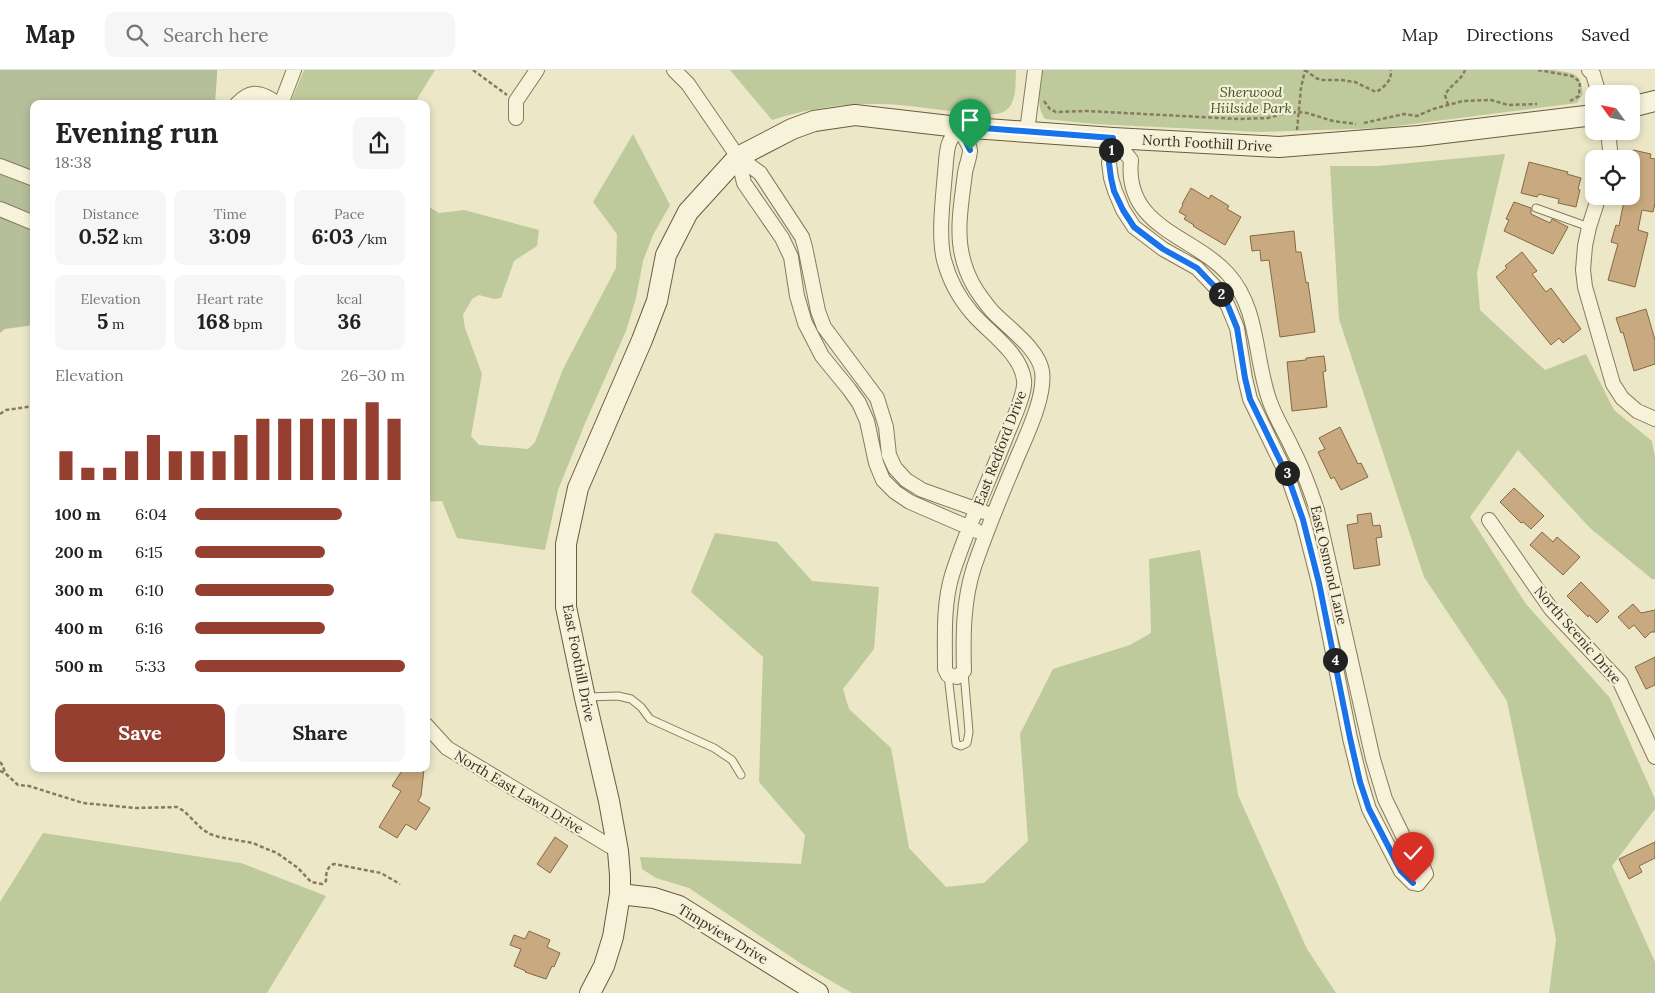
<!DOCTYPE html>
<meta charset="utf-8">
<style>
:root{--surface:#fff;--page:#f6f6f6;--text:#222;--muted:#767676;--line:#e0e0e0;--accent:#943f30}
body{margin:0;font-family:Lora,serif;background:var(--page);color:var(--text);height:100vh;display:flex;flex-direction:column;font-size:19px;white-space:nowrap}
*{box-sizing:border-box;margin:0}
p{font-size:16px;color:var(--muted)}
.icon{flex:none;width:28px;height:28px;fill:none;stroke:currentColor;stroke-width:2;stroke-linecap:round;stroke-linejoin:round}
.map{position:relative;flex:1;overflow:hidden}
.sheet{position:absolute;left:30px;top:30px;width:400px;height:672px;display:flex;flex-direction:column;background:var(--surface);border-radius:10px;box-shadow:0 2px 8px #0003}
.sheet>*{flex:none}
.needle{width:32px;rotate:303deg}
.buttons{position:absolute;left:1585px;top:15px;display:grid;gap:10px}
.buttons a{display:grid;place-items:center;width:55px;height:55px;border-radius:10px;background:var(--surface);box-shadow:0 2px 8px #0003;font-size:25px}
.pin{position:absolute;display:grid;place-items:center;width:42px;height:42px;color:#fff;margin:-51px -21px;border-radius:50% 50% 50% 0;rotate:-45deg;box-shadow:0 0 5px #0007}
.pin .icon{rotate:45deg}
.km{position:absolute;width:25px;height:25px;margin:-12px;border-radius:50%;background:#222;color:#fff;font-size:14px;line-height:25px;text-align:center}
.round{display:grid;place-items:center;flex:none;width:52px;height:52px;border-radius:10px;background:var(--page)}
.summary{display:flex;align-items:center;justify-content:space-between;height:85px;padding:0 25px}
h1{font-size:28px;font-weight:700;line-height:38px}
.figures{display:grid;grid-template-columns:repeat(3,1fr);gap:8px;height:85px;padding:5px 25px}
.figures div{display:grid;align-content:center;border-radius:10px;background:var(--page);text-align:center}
.figures b{font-size:21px;font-weight:700}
.figures small{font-size:14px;font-weight:400}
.figures p{font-size:14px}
.chart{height:140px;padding:10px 25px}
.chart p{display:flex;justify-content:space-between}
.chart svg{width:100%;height:90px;margin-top:5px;stroke:var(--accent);stroke-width:6}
.cta{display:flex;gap:10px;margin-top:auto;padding:10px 25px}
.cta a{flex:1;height:58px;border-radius:10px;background:var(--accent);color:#fff;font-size:20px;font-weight:700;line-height:58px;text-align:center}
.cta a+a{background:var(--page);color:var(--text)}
ul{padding:0 25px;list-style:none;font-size:16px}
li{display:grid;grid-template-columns:80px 60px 1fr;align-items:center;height:38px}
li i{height:12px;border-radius:6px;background:var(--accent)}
header{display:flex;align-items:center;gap:30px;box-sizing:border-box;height:70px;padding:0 25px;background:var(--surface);border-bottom:1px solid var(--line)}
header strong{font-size:24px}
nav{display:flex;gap:28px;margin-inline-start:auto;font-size:18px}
.search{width:350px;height:45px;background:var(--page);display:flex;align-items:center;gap:12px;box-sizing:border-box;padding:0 18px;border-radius:10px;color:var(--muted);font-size:19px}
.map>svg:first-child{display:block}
.green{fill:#beca9b}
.cemetery{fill:#b5c09a}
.building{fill:#c9a97f;stroke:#856844}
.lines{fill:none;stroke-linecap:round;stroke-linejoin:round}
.lane-casing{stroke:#877a5d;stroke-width:9}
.street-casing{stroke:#877a5d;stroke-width:16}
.secondary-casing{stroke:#695b40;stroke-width:22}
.path{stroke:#877a5d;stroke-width:2.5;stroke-dasharray:4 2.5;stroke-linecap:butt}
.lane{stroke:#f7f3da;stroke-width:7}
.street{stroke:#f7f3da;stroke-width:14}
.secondary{stroke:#f7f3da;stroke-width:20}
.route-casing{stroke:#fff;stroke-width:10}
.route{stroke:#1a73e8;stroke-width:6}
.labels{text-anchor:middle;stroke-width:4.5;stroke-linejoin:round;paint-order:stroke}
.park-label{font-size:14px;font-style:italic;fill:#425428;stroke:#f4f0d7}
.street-label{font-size:14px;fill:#383020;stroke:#f4f0d7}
</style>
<header>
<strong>Map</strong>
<div class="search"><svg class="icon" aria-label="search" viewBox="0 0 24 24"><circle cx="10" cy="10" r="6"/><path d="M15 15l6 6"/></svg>Search here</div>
<nav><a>Map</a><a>Directions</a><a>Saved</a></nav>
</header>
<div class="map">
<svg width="1655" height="923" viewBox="0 0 1655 923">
<rect width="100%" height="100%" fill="#ece7c7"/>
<path class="green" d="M304,0h131l-21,34h-124z
M730,0h286c-1,13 2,35 -13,42 -11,5 -33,1 -45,0 -27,-3 -54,-8 -81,-8 -36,-1 -71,5 -105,16z
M1041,0h513c22,4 26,2 29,24l-6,9 -196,25 -122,4 -164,-8 -50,-5c-10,-14 -5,-32 -4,-49z
M633,64l37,71 -17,30 -10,26 -7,37 -10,33 -40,90 -28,69 -13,60 -88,-12 -15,-37 -16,1v-297l13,8 25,-3 75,20 -2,16 -23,15 -13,37 -7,1 -15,-4 -7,4 -9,16 2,13 17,46 -11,62 8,9 49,4 7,-7 28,-73 53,-101 1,-34 -24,-32z
M1505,84l-28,119 3,37 65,60 41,-16 28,56 38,31 3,16v122h-3l-62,-51 -72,-78 -48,67 56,87 84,94 45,101v10l-43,57 43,96v31h-106l7,-54 -49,-238 -83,-124 -85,-258 -9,-153h48z
M715,463l62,9 35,39 67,6 -5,62 -31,40 6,20 42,39 18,100 37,39 38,-4 44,-42 -8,-107 33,-65 77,-24 21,-12 -2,-74 51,-9 38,245 69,154 29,44h-484l-52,-30 -111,-75 -33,-10 -14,-9 -2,-12 161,7 4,-29 -46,-53 4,-125 -72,-65z
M43,763l198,30 85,33 -59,97h-267v-91z"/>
<path class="cemetery" d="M0,0h217v5l-2,29h-181v221l-29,4 -5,4z"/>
<path class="building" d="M1633,80l18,4 -1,4 5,1v44l-2,9 -11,-2 -4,20 10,3 -13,54 -27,-7 10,-36 -7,-2 5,-17 3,1 6,-30h6v-14l3,-13h-3z
M1529,92l39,10 -1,2 14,4 -3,11 2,1 -4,17 -18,-4 1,-4 -20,-5 -2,3 -16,-4z
M1191,118l18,11 2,-4 18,11 -2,3 14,8 -16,28 -32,-19 1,-1 -10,-6 2,-3 -7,-4 4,-7 -1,-1z
M1514,132l17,6v6l19,9 2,-4 16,8 -15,27 -49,-23 5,-11 -3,-1z
M1294,161l2,21h5l5,31 2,-1 7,50 -35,5 -11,-77 -8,1 -1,-11 -8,1 -2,-15z
M1522,182l15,19 -5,3 14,18 5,-4 30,41 -18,14 -4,-5 -8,7 -55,-68 11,-9 -2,-2z
M1646,239l9,31v24l-21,7 -11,-39 -2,1 -5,-15z
M1324,286l2,15 -3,1 4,35 -35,4 -5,-49 19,-2v-2z
M1340,357l18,37 3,-1 7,14 -27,13 -7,-13 -3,2 -13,-27 7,-3 -6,-11z
M1514,418l30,28 -13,13 -8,-7 -2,1 -21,-21z
M1371,443l2,13 7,-1 2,12 -6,1 4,27 -26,4 -7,-44 11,-2 -1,-8z
M1542,462l11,10 4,-5 23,20 -17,18 -33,-30z
M1581,512l28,29 -12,12 -8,-8 -1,2 -21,-21z
M1633,534l8,9 14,-3v22h-4l-6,6 -11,-13 -5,4 -11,-12z
M1655,587v28l-9,4 -11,-22z
M403,699h21l-3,27 -3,5 12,7 -14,22 -10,-6 -9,14 -18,-11 22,-36 -9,-5z
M555,767l13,9 -18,27 -13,-9z
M1655,772v16l-16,8 3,6 -13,7 -10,-20z
M529,861l21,9 -3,7 13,6 -6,14 -2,-1 -6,13 -21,-7 1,-1 -12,-5 7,-17 -11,-4 4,-10 11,4z"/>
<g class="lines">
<defs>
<path id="lane" d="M1536,138l53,19
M948,605l8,69 5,2 6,-3 2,-11 -5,-60
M588,627l30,-1 13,3 10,8 9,12 64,29 18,12 9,15"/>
<path id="street" d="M674,0l14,14 50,73 6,26 38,55 9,19 6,39 8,27 17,33 27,33 10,14 8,18 9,42 7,17 12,12 15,10 67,29
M1589,0l4,4 6,20
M237,34c12,-13 21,-13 35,-4l1,4
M281,34l13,-34
M516,48v-17l21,-31
M958,57c3,6 11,16 12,23 0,7 -4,16 -5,23 -3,26 -9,56 -3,82 5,23 15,38 30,56 16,17 46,37 50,60 4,27 -18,69 -28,94 -14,33 -28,67 -40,102 -11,34 -11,69 -10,104l-7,6 -9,-2 -3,-6c0,-32 -2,-64 7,-94 15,-47 36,-92 54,-138 5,-13 20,-44 18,-57 -3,-27 -36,-48 -52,-67 -13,-15 -23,-34 -28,-53 -6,-25 -1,-62 1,-87 1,-9 1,-18 3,-26 1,-7 7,-14 10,-20z
M1027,61l8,-61
M1608,61l3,28
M1113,68l18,22c-7,68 62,75 97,114 32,36 26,85 42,128 6,17 16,32 23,48 10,19 17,39 24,60l56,249 12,40 20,41 19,29 2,5 -8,10 -5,-1 -12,-12 -32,-62 -8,-26 -11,-45 -31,-155 -16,-63 -15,-43 -38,-78 -5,-21 -8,-50 -9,-22 -10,-16 -21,-22 -34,-19 -29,-22 -11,-17 -8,-19 -4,-13 -2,-15z
M738,87l22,16 42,64 3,10 13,64 6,16 53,71 9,29 3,28 6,13 11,12 16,10 62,22
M0,96l34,13
M1599,126l-10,31 -4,19 -2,24 2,17 28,97 9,14 15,13 18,8
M0,139l34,14
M1489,450l62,89 69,73 35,75
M426,655l21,23 171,103"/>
<path id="secondary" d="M1631,37l24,-6
M620,824l34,4 25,8 139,87
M590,923l14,-27 9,-29 7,-43v-19l-2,-24 -9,-50 -24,-103 -19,-91v-63l12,-56 64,-148 15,-39 9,-46 22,-43 50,-55 54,-28 22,-8 41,-6 103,12 155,11 166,9 140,-11 175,-21"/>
</defs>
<use href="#lane" class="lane-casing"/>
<use href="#street" class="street-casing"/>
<use href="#secondary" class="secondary-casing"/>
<path class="path" d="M473,0l34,25
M1305,0l11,8 5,2h20l14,2 21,10c9,-5 16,-12 15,-22
M1538,0l34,6 8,6 -1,14 -9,5
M1044,31l6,8 6,3 31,-1 152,8 29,-1 18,-5 12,-1 9,1 26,8 23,3
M1448,35l-3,-10c5,-10 16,-14 20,-25
M1364,53l40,-9 13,2 16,-7 30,-8 28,-1 17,5 29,-1
M1297,60l4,-42 4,-18
M0,344l6,-4 28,-4
M0,692l3,4 2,7
M0,701l5,2 13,12 11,1 54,17 53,5 41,-1 7,4 18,18 8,5 9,3 34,6 9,4 15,6 21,15 13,14 11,2 4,-3c0,-6 0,-14 8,-17l47,9 19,11"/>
<use href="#lane" class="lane"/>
<use href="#street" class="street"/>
<use href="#secondary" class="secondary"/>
</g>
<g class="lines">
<defs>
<path id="route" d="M970,80l-12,-24 155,12 -4,25 2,15 3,13 9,19 11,17 29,22 34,19 21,22 10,16 9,22 8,50 5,21 38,78 15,43 16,63 31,155 10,44 9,27 32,62 12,12"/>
</defs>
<use href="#route" class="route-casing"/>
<use href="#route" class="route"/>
</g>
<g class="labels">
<g class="park-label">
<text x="1251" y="27">Sherwood<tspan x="1251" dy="16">Hiilside Park</tspan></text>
</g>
<g class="street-label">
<text transform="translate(1207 73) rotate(3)" y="5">North Foothill Drive</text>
<text transform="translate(1000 378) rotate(-69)" y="5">East Redford Drive</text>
<text transform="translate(1329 495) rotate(77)" y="5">East Osmond Lane</text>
<text transform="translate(1578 565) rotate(49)" y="5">North Scenic Drive</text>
<text transform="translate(579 593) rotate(79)" y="5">East Foothill Drive</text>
<text transform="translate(519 722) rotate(31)" y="5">North East Lawn Drive</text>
<text transform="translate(723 864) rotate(31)" y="5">Timpview Drive</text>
</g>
</g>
</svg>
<div class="buttons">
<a><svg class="needle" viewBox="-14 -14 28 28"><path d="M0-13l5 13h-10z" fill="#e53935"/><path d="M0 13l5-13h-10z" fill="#767676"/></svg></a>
<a><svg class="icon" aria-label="locate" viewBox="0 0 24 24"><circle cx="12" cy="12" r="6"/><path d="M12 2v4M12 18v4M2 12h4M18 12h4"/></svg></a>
</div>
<div class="pin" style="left:970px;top:80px;background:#1e9e55"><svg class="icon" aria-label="arrive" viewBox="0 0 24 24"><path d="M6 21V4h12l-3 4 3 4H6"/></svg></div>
<div class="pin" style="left:1413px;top:813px;background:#d93025"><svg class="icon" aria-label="check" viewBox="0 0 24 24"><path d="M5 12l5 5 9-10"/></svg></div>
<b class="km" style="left:1111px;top:80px">1</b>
<b class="km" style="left:1221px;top:224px">2</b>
<b class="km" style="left:1287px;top:403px">3</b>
<b class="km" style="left:1335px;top:590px">4</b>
<section class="sheet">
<div class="summary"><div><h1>Evening run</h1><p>18:38</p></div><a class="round"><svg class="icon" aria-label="share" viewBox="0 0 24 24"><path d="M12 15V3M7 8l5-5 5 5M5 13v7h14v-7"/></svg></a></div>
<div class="figures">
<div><p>Distance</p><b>0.52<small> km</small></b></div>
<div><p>Time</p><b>3:09</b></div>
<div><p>Pace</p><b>6:03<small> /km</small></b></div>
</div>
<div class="figures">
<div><p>Elevation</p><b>5<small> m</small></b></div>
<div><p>Heart rate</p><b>168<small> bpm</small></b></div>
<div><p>kcal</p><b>36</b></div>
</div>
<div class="chart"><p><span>Elevation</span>26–30 m</p>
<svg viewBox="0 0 160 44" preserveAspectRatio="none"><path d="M5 44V30M15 44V38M25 44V38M35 44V30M45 44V22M55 44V30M65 44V30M75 44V30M85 44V22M95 44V14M105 44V14M115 44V14M125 44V14M135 44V14M145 44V6M155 44V14"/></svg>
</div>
<ul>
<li><b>100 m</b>6:04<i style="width:70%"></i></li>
<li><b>200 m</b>6:15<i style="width:62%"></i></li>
<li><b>300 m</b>6:10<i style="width:66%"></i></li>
<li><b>400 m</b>6:16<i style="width:62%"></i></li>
<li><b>500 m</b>5:33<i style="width:100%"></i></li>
</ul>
<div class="cta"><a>Save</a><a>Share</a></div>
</section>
</div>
